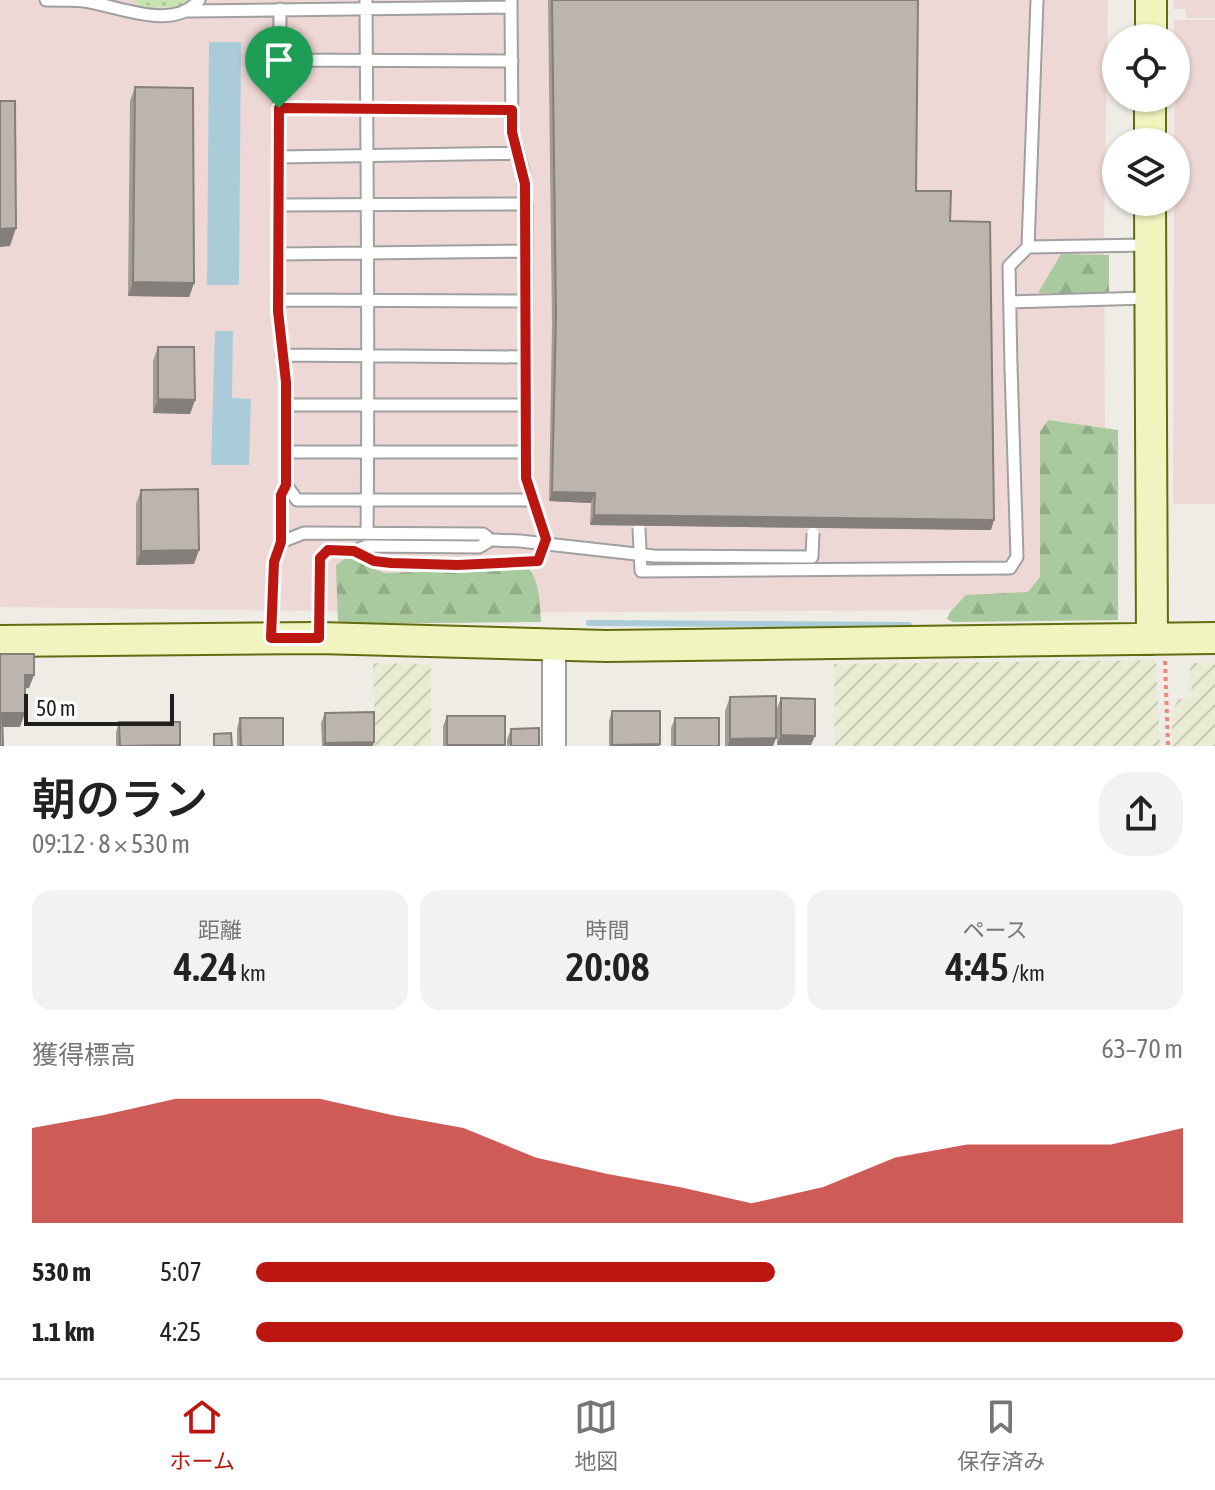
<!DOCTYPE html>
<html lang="ja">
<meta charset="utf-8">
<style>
:root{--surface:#fff;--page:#f2f2f2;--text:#222;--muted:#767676;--line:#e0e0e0;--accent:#bc1611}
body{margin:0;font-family:"Asap Condensed","Noto Sans JP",sans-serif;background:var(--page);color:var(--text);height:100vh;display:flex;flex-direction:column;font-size:30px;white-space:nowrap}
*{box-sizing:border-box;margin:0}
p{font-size:26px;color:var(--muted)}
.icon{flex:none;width:44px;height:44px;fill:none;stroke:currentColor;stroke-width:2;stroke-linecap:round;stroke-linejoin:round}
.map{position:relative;height:746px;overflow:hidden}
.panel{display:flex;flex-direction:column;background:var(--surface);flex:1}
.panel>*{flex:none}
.fabs{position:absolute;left:1102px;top:24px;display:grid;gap:16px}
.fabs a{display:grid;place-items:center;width:88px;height:88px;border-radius:50%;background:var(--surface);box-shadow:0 2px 6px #0004;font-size:40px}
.scale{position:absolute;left:24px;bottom:20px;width:150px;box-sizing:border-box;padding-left:8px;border:4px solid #1f1f1f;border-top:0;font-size:22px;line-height:28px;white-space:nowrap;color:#1f1f1f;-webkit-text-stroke:6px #fff;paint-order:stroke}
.pin{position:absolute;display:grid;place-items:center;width:68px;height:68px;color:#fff;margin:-82px -34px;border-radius:50% 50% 50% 0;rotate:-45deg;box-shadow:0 0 8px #0007}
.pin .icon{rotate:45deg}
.round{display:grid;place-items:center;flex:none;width:84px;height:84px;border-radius:32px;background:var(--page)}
.overview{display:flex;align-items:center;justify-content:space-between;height:136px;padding:0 32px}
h1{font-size:44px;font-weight:600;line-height:60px}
.metrics{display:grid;grid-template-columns:repeat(3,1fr);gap:12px;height:136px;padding:8px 32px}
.metrics div{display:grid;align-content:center;border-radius:20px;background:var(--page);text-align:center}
.metrics b{font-size:40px;font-weight:600}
.metrics small{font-size:22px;font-weight:400}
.metrics p{font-size:22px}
.chart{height:224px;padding:16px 32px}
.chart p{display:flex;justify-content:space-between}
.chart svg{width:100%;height:144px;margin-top:8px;fill:var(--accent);opacity:.7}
ul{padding:0 32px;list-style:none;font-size:26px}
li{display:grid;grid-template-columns:128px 96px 1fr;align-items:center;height:60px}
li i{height:20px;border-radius:10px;background:var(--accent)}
.tabs{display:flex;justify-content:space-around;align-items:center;height:112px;border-top:2px solid var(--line);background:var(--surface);font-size:22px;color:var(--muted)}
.tabs a{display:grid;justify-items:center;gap:4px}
.tabs .selected{color:var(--accent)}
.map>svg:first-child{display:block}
.commercial{fill:#eed8d6}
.farmland{fill:url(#farmland-furrows)}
.grass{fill:url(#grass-dots)}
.forest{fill:url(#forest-firs)}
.water{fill:#aaccd9}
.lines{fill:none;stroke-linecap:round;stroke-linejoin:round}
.stream{stroke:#aaccd9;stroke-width:6}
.lane-casing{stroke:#a0a0a0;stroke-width:15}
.street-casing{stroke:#a0a0a0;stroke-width:26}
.secondary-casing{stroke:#606d0e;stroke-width:34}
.path{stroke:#ee8777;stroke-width:4;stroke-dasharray:4 4;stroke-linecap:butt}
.lane{stroke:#fff;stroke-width:11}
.street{stroke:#fff;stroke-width:22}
.secondary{stroke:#f0f4be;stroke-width:30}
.lane-bridge-casing{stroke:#a0a0a0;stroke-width:15;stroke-linecap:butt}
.lane-bridge{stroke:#fff;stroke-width:11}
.wall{fill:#a29c96}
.shaded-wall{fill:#847f7a}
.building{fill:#bcb5af;stroke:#847f7a;stroke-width:2}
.route-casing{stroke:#fff;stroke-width:16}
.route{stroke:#bc1611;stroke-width:10}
</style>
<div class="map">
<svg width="1215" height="746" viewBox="0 0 1215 746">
<defs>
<pattern id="farmland-furrows" width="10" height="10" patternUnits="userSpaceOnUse" patternTransform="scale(2)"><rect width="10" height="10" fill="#e9ecd2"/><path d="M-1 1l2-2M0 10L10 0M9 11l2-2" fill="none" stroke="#c7cab4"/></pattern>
<pattern id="grass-dots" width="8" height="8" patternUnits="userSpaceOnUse" patternTransform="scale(2)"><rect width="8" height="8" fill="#c8e4b0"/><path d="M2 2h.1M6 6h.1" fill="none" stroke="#abc397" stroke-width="1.8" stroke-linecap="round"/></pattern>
<pattern id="forest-firs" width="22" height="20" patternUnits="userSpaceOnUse" patternTransform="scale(2)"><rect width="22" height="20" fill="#a9ca9e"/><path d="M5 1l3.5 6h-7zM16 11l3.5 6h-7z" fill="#91ad88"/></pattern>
</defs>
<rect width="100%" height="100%" fill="#efece6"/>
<path class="commercial" d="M0,0h1108l-4,232 2,377 -633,4 -473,-6z
M1173,0h42v18h-29v-9h-12z
M1174,20h41v484h-42l1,-302h2v-60h-2l2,-104h-2z"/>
<path class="farmland" d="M1156,660l4,86h-325l-1,-82z
M373,663l58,1v82h-56z
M1190,663h25v83h-43v-33l6,-14 14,-1z"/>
<path class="grass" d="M134,0h58l-9,6 -42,2z"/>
<path class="forest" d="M1061,254l48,1v38h-71z
M1048,420l70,10v190l-165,2 -6,-3 3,-7 16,-17 62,-3 12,-15v-145z
M348,557l36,16 145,-4c11,13 11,36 12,53l-203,2 -2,-59z"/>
<path class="water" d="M209,42h32l-2,243h-32z
M215,331h18l-1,67 19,1 -2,66h-38z"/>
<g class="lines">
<path class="stream" d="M589,623l320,2"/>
<defs>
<path id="lane" d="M46,0c13,0 26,0 38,1 34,5 90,31 115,-1
M366,0c1,178 3,355 1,533
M280,9l-2,302 8,71v103l-5,10v47
M189,11l322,-4v-6
M279,60l233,1
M279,108l233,2
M279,157l239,-4
M279,205l247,-1
M1028,247l120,-2
M279,254l247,-3
M279,300l247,1
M1010,302l138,-4
M282,355l243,2
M1011,367l-2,-101 19,-19 9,-247
M286,405h239
M286,452h240
M286,485l11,15h236
M354,551l20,10 17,2 67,2 80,-4 8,-22 -20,-61v-271l-3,-36 -11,-39 -1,-125
M271,637l3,-75 7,-20 23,-9 179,1 8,6
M319,637l1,-79 8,-8 26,1 13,-5 112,1 12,-7"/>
<path id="street" d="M554,645v101"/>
<path id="secondary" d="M1151,38v-38
M1150,142v-44
M1150,202l2,437
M0,641l319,-3 287,8 609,-8"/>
</defs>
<use href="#lane" class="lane-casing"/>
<use href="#street" class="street-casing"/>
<use href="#secondary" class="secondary-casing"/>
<path class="path" d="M1165,661l3,85"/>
<use href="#lane" class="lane"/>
<use href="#street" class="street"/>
<use href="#secondary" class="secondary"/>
<defs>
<path id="lane-bridge" d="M639,528l2,43 369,-3 7,-11 -6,-190
M491,540l29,1 134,15 158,1 1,-24"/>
</defs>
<use href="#lane-bridge" class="lane-bridge-casing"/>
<use href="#lane-bridge" class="lane-bridge"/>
</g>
<path class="wall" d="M548,0h370l-2,191 34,30 41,309 -401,-5 1,-22 -42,-2 3,-176z
M135,87l59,196 -5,14 -61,-1 2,-195z
M158,347l37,53 -5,14 -37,-1v-52z
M141,490l53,74 -58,1v-61z
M730,697l46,41 -3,8h-48v-35z
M781,698l30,47h-34v-37z
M612,711l48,33 -1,2h-50v-25z
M325,713l48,33h-51l-1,-23z
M447,716l58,30h-62v-20z
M240,718l43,28h-46v-18z
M675,718l44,28h-48v-18z
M119,722l60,24h-63v-14z
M511,729l28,17h-32v-7z"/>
<path class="shaded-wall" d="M16,228l-6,18 -10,1v-18z
M133,282l61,1 -5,14 -61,-1z
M158,399l37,1 -5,14 -37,-1z
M552,492l43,1 -4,10 -42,-2z
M594,515l400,5 -3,10 -401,-5z
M199,550l-5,14 -58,1 5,-14z
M25,675h9l-5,13 -9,1z
M2,713h23l-5,14h-20z
M781,735l34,1 -4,9h-34z
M776,738l-3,8h-45l2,-7z
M374,742l-1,4h-49l1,-3z
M660,744l-1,2h-47v-1z"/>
<path class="building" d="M552,0h366l-2,191h35l-1,30 40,1 4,298 -400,-5 1,-22 -43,-1 4,-176z
M135,87l58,1 1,195 -61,-1z
M0,101h15l1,127 -16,1z
M158,347h36l1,53 -37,-1z
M198,489l1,61 -58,1v-61z
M0,654h34v21h-9v38h-23l1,33h-3z
M776,696v42l-46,1v-42z
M781,698l34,1v37l-34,-1z
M612,711h48v33l-48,1z
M374,712v30l-49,1v-30z
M447,716h58v29h-58z
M240,718h43v28h-42z
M675,718h44v28h-44z
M119,722h61v23l-60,1z
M539,728v18h-28v-17z
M231,733l1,13h-18v-12z"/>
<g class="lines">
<defs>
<path id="route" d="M279,108l233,2v22l13,52 1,294 20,61 -8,22 -80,4 -67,-2 -17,-2 -20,-10 -26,-1 -8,8 -1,80h-48l3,-76 7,-20v-47l5,-10v-103l-8,-71z"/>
</defs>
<use href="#route" class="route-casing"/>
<use href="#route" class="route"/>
</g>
</svg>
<div class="fabs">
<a><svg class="icon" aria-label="locate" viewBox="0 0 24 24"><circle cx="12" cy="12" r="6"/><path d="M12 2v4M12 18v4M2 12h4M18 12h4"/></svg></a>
<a><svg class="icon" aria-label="layers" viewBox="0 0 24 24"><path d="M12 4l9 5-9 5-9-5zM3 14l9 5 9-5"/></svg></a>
</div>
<div class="scale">50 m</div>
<div class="pin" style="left:279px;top:108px;background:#1e9e55"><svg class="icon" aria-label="arrive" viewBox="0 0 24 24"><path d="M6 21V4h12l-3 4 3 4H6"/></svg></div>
</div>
<section class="panel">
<div class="overview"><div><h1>朝のラン</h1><p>09:12 · 8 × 530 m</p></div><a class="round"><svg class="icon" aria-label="share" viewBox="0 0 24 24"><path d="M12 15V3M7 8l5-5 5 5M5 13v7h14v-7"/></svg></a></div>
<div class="metrics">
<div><p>距離</p><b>4.24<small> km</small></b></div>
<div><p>時間</p><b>20:08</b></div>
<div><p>ペース</p><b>4:45<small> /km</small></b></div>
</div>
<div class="chart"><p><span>獲得標高</span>63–70 m</p>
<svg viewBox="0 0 160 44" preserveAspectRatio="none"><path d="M0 44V15L10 11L20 6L30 6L40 6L50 11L60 15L70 24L80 29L90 33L100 38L110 33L120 24L130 20L140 20L150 20L160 15V44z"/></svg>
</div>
<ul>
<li><b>530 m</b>5:07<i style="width:56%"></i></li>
<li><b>1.1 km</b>4:25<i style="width:100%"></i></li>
</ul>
</section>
<nav class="tabs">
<a class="selected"><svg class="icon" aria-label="home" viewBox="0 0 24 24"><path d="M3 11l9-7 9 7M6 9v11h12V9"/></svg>ホーム</a>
<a><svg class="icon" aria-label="map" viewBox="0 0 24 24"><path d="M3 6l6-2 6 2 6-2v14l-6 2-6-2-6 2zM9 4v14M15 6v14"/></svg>地図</a>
<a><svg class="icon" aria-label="saved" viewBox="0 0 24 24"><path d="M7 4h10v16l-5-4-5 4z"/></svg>保存済み</a>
</nav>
